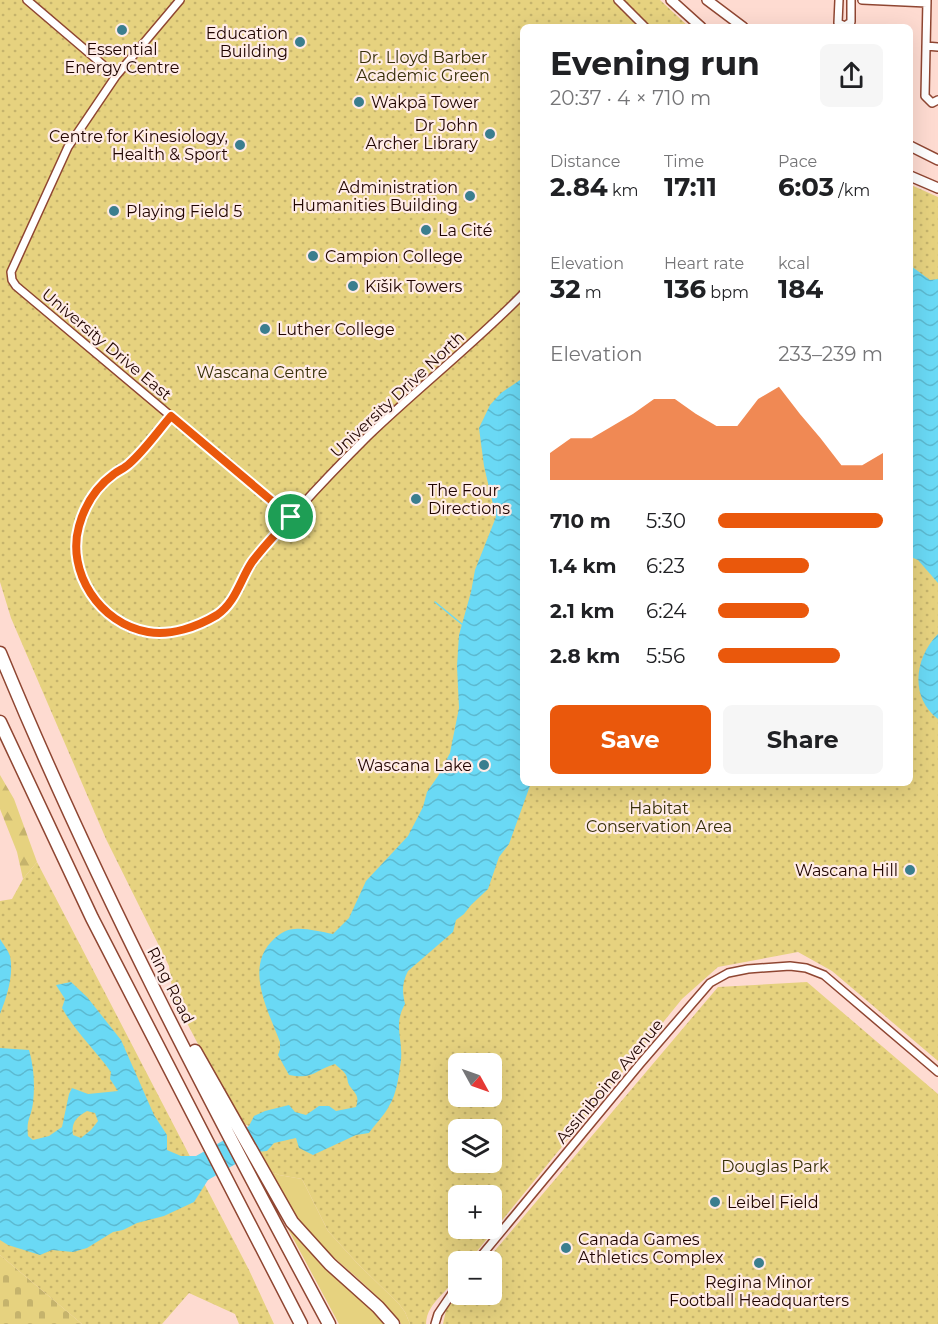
<!DOCTYPE html>
<meta charset="utf-8">
<style>
:root{--surface:#fff;--page:#f6f6f6;--text:#202124;--muted:#757577;--accent:#ea580c}
body{margin:0;font-family:Montserrat,sans-serif;background:var(--page);color:var(--text);height:100vh;display:flex;flex-direction:column;font-size:22px;white-space:nowrap}
*{box-sizing:border-box;margin:0}
p{font-size:20px;color:var(--muted)}
.icon{flex:none;width:33px;height:33px;fill:none;stroke:currentColor;stroke-width:2;stroke-linecap:round;stroke-linejoin:round}
.map{position:relative;flex:1;overflow:hidden}
.details{position:absolute;left:520px;top:24px;width:393px;height:762px;display:flex;flex-direction:column;background:var(--surface);border-radius:9px;box-shadow:0 6px 24px #0002}
.details>*{flex:none}
.needle{width:39px;rotate:130deg}
.tools{position:absolute;left:448px;top:1053px;display:grid;gap:12px}
.tools a{display:grid;place-items:center;width:54px;height:54px;border-radius:9px;background:var(--surface);box-shadow:0 6px 24px #0002;font-size:30px}
.pin{position:absolute;display:grid;place-items:center;width:51px;height:51px;color:#fff;margin:-26px;border:3px solid #fff;border-radius:50%;box-shadow:0 2px 6px #0007}
.round{display:grid;place-items:center;flex:none;width:63px;height:63px;border-radius:9px;background:var(--page)}
.headline{display:flex;align-items:center;justify-content:space-between;height:102px;padding:0 30px}
h1{font-size:33px;font-weight:700;line-height:45px}
.stats{display:grid;grid-template-columns:repeat(3,1fr);gap:9px;height:102px;padding:6px 30px}
.stats div{display:grid;align-content:center}
.stats b{font-size:26px;font-weight:700}
.stats small{font-size:16px;font-weight:400}
.stats p{font-size:16px}
.chart{height:168px;padding:12px 30px}
.chart p{display:flex;justify-content:space-between}
.chart svg{width:100%;height:108px;margin-top:6px;fill:var(--accent);opacity:.7}
.button{display:flex;gap:12px;margin-top:auto;padding:12px 30px}
.button a{flex:1;height:69px;border-radius:9px;background:var(--accent);color:#fff;font-size:24px;font-weight:700;line-height:69px;text-align:center}
.button a+a{background:var(--page);color:var(--text)}
ul{padding:0 30px;list-style:none;font-size:20px}
li{display:grid;grid-template-columns:96px 72px 1fr;align-items:center;height:45px}
li i{height:15px;border-radius:8px;background:var(--accent)}
.map>svg:first-child{display:block}
.grass{fill:#e6d27f}
.forest{fill:url(#forest-firs)}
.cemetery{fill:url(#cemetery-stones)}
.park{fill:url(#park-dots);fill-rule:evenodd}
.water{fill:url(#water-waves);fill-rule:evenodd}
.lines{fill:none;stroke-linecap:round;stroke-linejoin:round}
.stream{stroke:#6ad9f5;stroke-width:1.5}
.minor-casing{stroke:#8f4632;stroke-width:10}
.secondary-casing{stroke:#8f4632;stroke-width:12}
.motorway-casing{stroke:#8f4632;stroke-width:15}
.minor{stroke:#fff;stroke-width:7}
.secondary{stroke:#fff;stroke-width:9}
.motorway{stroke:#fff;stroke-width:12}
.route-casing{stroke:#fff;stroke-width:12}
.route{stroke:#ea580c;stroke-width:8}
.poi-dot{fill:#3b7e8e;stroke:#ffece7;stroke-width:2}
.labels{text-anchor:middle;stroke-width:4.5;stroke-linejoin:round;paint-order:stroke}
.poi-label{font-size:16px;fill:#210501;stroke:#ffece7;text-anchor:start}
.park-label{font-size:16px;fill:#362e07;stroke:#ffece7}
.street-label{font-size:16px;fill:#210501;stroke:#ffece7}
</style>
<div class="map">
<svg width="938" height="1324" viewBox="0 0 938 1324">
<defs>
<pattern id="forest-firs" width="22" height="20" patternUnits="userSpaceOnUse" patternTransform="scale(1.5)"><rect width="22" height="20" fill="#e6d27f"/><path d="M5 1l3.5 6h-7zM16 11l3.5 6h-7z" fill="#c5b36c"/></pattern>
<pattern id="cemetery-stones" width="16" height="16" patternUnits="userSpaceOnUse" patternTransform="scale(1.5)"><rect width="16" height="16" fill="#e6d27f"/><path d="M2 7V4a2 2 0 0 1 4 0v3zM10 15v-3a2 2 0 0 1 4 0v3z" fill="#c5b36c"/></pattern>
<pattern id="park-dots" width="8" height="8" patternUnits="userSpaceOnUse" patternTransform="scale(1.5)"><rect width="8" height="8" fill="#e6d27f"/><path d="M2 2h.1M6 6h.1" fill="none" stroke="#c5b36c" stroke-width="1.8" stroke-linecap="round"/></pattern>
<pattern id="water-waves" width="16" height="10" patternUnits="userSpaceOnUse" patternTransform="scale(1.5)"><rect width="16" height="10" fill="#6ad9f5"/><path d="M0 5q4-4 8 0t8 0" fill="none" stroke="#5cb9d0"/></pattern>
</defs>
<rect width="100%" height="100%" fill="#fedbd1"/>
<path class="grass" d="M266,1169l13,6 23,4 26,52 29,32 42,41 6,8 5,12h-9c-28,-38 -70,-65 -102,-100 -14,-15 -23,-37 -33,-55z
M292,1225l97,99h-50l-52,-97z"/>
<path class="forest" d="M0,775l14,24 23,63 -14,17 -6,-27 -17,-43z"/>
<path class="cemetery" d="M0,1255l82,69h-82z"/>
<path class="park" d="M0,0h660l29,27h-165v756h386l1,-598 27,12v864l-106,-90 -34,-19 -80,15 -36,32 -213,262 -10,1c0,28 -32,35 -33,62h-16l-5,-12 -6,-8 -42,-41 -29,-32 -26,-52 -23,-4 -13,-6 -5,-17 -12,-26 -5,-2 -4,1 -67,-129 -4,-30 -63,-127 -95,-221 -11,-36zM459,1064h33v32h-33zM459,1130h33v32h-33zM459,1196h33v32h-33z
M37,862l212,408 25,54h-35l-4,-10 -46,-21 -27,31h-80l-82,-69v-354l12,-2 11,-20z
M807,982l131,112v230h-495l3,-14 13,-16h33v-32l-6,-1 232,-274z"/>
<path class="water" d="M911,266l19,14 8,-1v304l-20,-23 -7,-3z
M523,378l1,405h7l-22,61 -10,13 -11,32 -17,16 -7,9 -8,6 -3,12 -45,39c-6,12 -6,20 -3,33 -12,21 -2,34 -4,56 -2,14 -4,34 -12,46 -5,10 -14,18 -20,27l-13,2 -43,20 -14,-7 -3,-10 -22,5 -7,8 -11,1 -48,28 -14,22 -30,14 -27,7 -14,7 -10,2 -26,16 -14,4 -21,-2 -12,5 -32,-10 -8,-5v-192l29,2c5,17 6,35 4,53 -2,15 -7,16 -5,33l5,4 16,-4 13,-9 7,-33 3,-6 16,6 30,-3 -8,-12 1,-7c-16,-22 -36,-41 -49,-64l3,-9 -9,-14 15,-3 16,15 34,43 33,75 13,20v15l14,6h15l53,-30 5,-10 11,-5 24,-6 6,7 11,3 13,-9h10l7,5 20,-4c4,-12 -1,-13 -7,-22 -2,-3 -1,-7 -3,-10 -2,-4 -8,-8 -11,-11 -20,6 -22,16 -46,11l-11,-20 2,-6v-7c-12,-32 -37,-76 -5,-104 6,-5 12,-9 20,-9 12,-1 26,3 38,5l16,-16 17,-37 42,-45 15,-29 4,-15 11,-16 12,-23 9,-45 -2,-42 2,-31 12,-43 4,-22 21,-53 -12,-51 -5,-38 11,-23 11,-12zM87,1111l8,2 3,8 -7,9 -10,8 -8,-3c-2,-12 3,-18 14,-24z
M938,634v85c-29,-22 -23,-62 0,-85z
M0,939c3,5 8,11 10,17 4,19 -3,40 -10,58z"/>
<g class="lines">
<path class="stream" d="M435,602l28,23"/>
<defs>
<path id="minor" d="M27,0l89,76
M180,0l-64,76 -48,71 -57,125 1,8 4,6 275,231
M618,0l27,27
M839,0l-1,23 7,3 6,-4v-22
M862,0l65,3
M927,0l-2,96 7,7 6,-3
M926,46l12,1
M171,416c-13,15 -26,34 -41,48 -5,4 -11,6 -16,9 -17,14 -29,31 -35,52 -14,46 22,102 71,108 23,2 50,-6 69,-19 17,-13 21,-33 32,-49 11,-17 27,-34 41,-49 24,-27 49,-53 75,-79 51,-49 107,-93 157,-144
M476,1262l164,-198 70,-81 18,-10 20,-4 42,-3 16,2 18,7 114,97
M435,1324l3,-10 21,-31"/>
<path id="secondary" d="M671,0l30,27
M707,0l36,27
M910,146l28,14
M910,176l28,12"/>
<path id="motorway" d="M0,653c95,231 211,452 329,671
M0,722l92,196 209,406
M195,1051l97,171 38,42 48,43 15,17"/>
</defs>
<use href="#minor" class="minor-casing"/>
<use href="#secondary" class="secondary-casing"/>
<use href="#motorway" class="motorway-casing"/>
<use href="#minor" class="minor"/>
<use href="#secondary" class="secondary"/>
<use href="#motorway" class="motorway"/>
</g>
<g class="lines">
<defs>
<path id="route" d="M171,416l120,101c-13,15 -27,29 -39,45 -12,18 -16,40 -35,53 -20,12 -46,21 -69,17 -48,-8 -82,-60 -69,-106 6,-22 17,-39 35,-52 5,-4 11,-6 15,-10 16,-14 29,-33 42,-48z"/>
</defs>
<use href="#route" class="route-casing"/>
<use href="#route" class="route"/>
</g>
<g class="poi-dot">
<circle cx="122" cy="30" r="6"/>
<circle cx="300" cy="42" r="6"/>
<circle cx="359" cy="102" r="6"/>
<circle cx="490" cy="134" r="6"/>
<circle cx="240" cy="145" r="6"/>
<circle cx="470" cy="196" r="6"/>
<circle cx="114" cy="211" r="6"/>
<circle cx="426" cy="230" r="6"/>
<circle cx="313" cy="256" r="6"/>
<circle cx="353" cy="286" r="6"/>
<circle cx="265" cy="329" r="6"/>
<circle cx="416" cy="499" r="6"/>
<circle cx="484" cy="765" r="6"/>
<circle cx="910" cy="870" r="6"/>
<circle cx="715" cy="1202" r="6"/>
<circle cx="566" cy="1248" r="6"/>
<circle cx="759" cy="1263" r="6"/>
</g>
<g class="labels">
<g class="poi-label">
<text x="288" y="39" text-anchor="end">Education<tspan x="288" dy="18">Building</tspan></text>
<text x="122" y="55" text-anchor="middle">Essential<tspan x="122" dy="18">Energy Centre</tspan></text>
<text x="371" y="108">Wakpā Tower</text>
<text x="478" y="131" text-anchor="end">Dr John<tspan x="478" dy="18">Archer Library</tspan></text>
<text x="228" y="142" text-anchor="end">Centre for Kinesiology,<tspan x="228" dy="18">Health &amp; Sport</tspan></text>
<text x="458" y="193" text-anchor="end">Administration<tspan x="458" dy="18">Humanities Building</tspan></text>
<text x="126" y="217">Playing Field 5</text>
<text x="438" y="236">La Cité</text>
<text x="325" y="262">Campion College</text>
<text x="365" y="292">Kīšik Towers</text>
<text x="277" y="335">Luther College</text>
<text x="428" y="496">The Four<tspan x="428" dy="18">Directions</tspan></text>
<text x="472" y="771" text-anchor="end">Wascana Lake</text>
<text x="898" y="876" text-anchor="end">Wascana Hill</text>
<text x="727" y="1208">Leibel Field</text>
<text x="578" y="1245">Canada Games<tspan x="578" dy="18">Athletics Complex</tspan></text>
<text x="759" y="1288" text-anchor="middle">Regina Minor<tspan x="759" dy="18">Football Headquarters</tspan></text>
</g>
<g class="park-label">
<text x="423" y="63">Dr. Lloyd Barber<tspan x="423" dy="18">Academic Green</tspan></text>
<text x="262" y="378">Wascana Centre</text>
<text x="659" y="814">Habitat<tspan x="659" dy="18">Conservation Area</tspan></text>
<text x="775" y="1172">Douglas Park</text>
</g>
<g class="street-label">
<text transform="translate(107 344) rotate(40)" y="6">University Drive East</text>
<text transform="translate(397 394) rotate(-43)" y="6">University Drive North</text>
<text transform="translate(171 985) rotate(63)" y="6">Ring Road</text>
<text transform="translate(609 1081) rotate(-50)" y="6">Assiniboine Avenue</text>
</g>
</g>
</svg>
<div class="tools">
<a><svg class="needle" viewBox="-14 -14 28 28"><path d="M0-13l5 13h-10z" fill="#e53935"/><path d="M0 13l5-13h-10z" fill="#757577"/></svg></a>
<a><svg class="icon" aria-label="layers" viewBox="0 0 24 24"><path d="M12 4l9 5-9 5-9-5zM3 14l9 5 9-5"/></svg></a>
<a>+</a>
<a>−</a>
</div>
<div class="pin" style="left:291px;top:517px;background:#1e9e55"><svg class="icon" aria-label="arrive" viewBox="0 0 24 24"><path d="M6 21V4h12l-3 4 3 4H6"/></svg></div>
<section class="details">
<div class="headline"><div><h1>Evening run</h1><p>20:37 · 4 × 710 m</p></div><a class="round"><svg class="icon" aria-label="share" viewBox="0 0 24 24"><path d="M12 15V3M7 8l5-5 5 5M5 13v7h14v-7"/></svg></a></div>
<div class="stats">
<div><p>Distance</p><b>2.84<small> km</small></b></div>
<div><p>Time</p><b>17:11</b></div>
<div><p>Pace</p><b>6:03<small> /km</small></b></div>
</div>
<div class="stats">
<div><p>Elevation</p><b>32<small> m</small></b></div>
<div><p>Heart rate</p><b>136<small> bpm</small></b></div>
<div><p>kcal</p><b>184</b></div>
</div>
<div class="chart"><p><span>Elevation</span>233–239 m</p>
<svg viewBox="0 0 160 44" preserveAspectRatio="none"><path d="M0 44V33L10 27L20 27L30 22L40 17L50 11L60 11L70 17L80 22L90 22L100 11L110 6L120 17L130 27L140 38L150 38L160 33V44z"/></svg>
</div>
<ul>
<li><b>710 m</b>5:30<i style="width:100%"></i></li>
<li><b>1.4 km</b>6:23<i style="width:55%"></i></li>
<li><b>2.1 km</b>6:24<i style="width:55%"></i></li>
<li><b>2.8 km</b>5:56<i style="width:74%"></i></li>
</ul>
<div class="button"><a>Save</a><a>Share</a></div>
</section>
</div>
